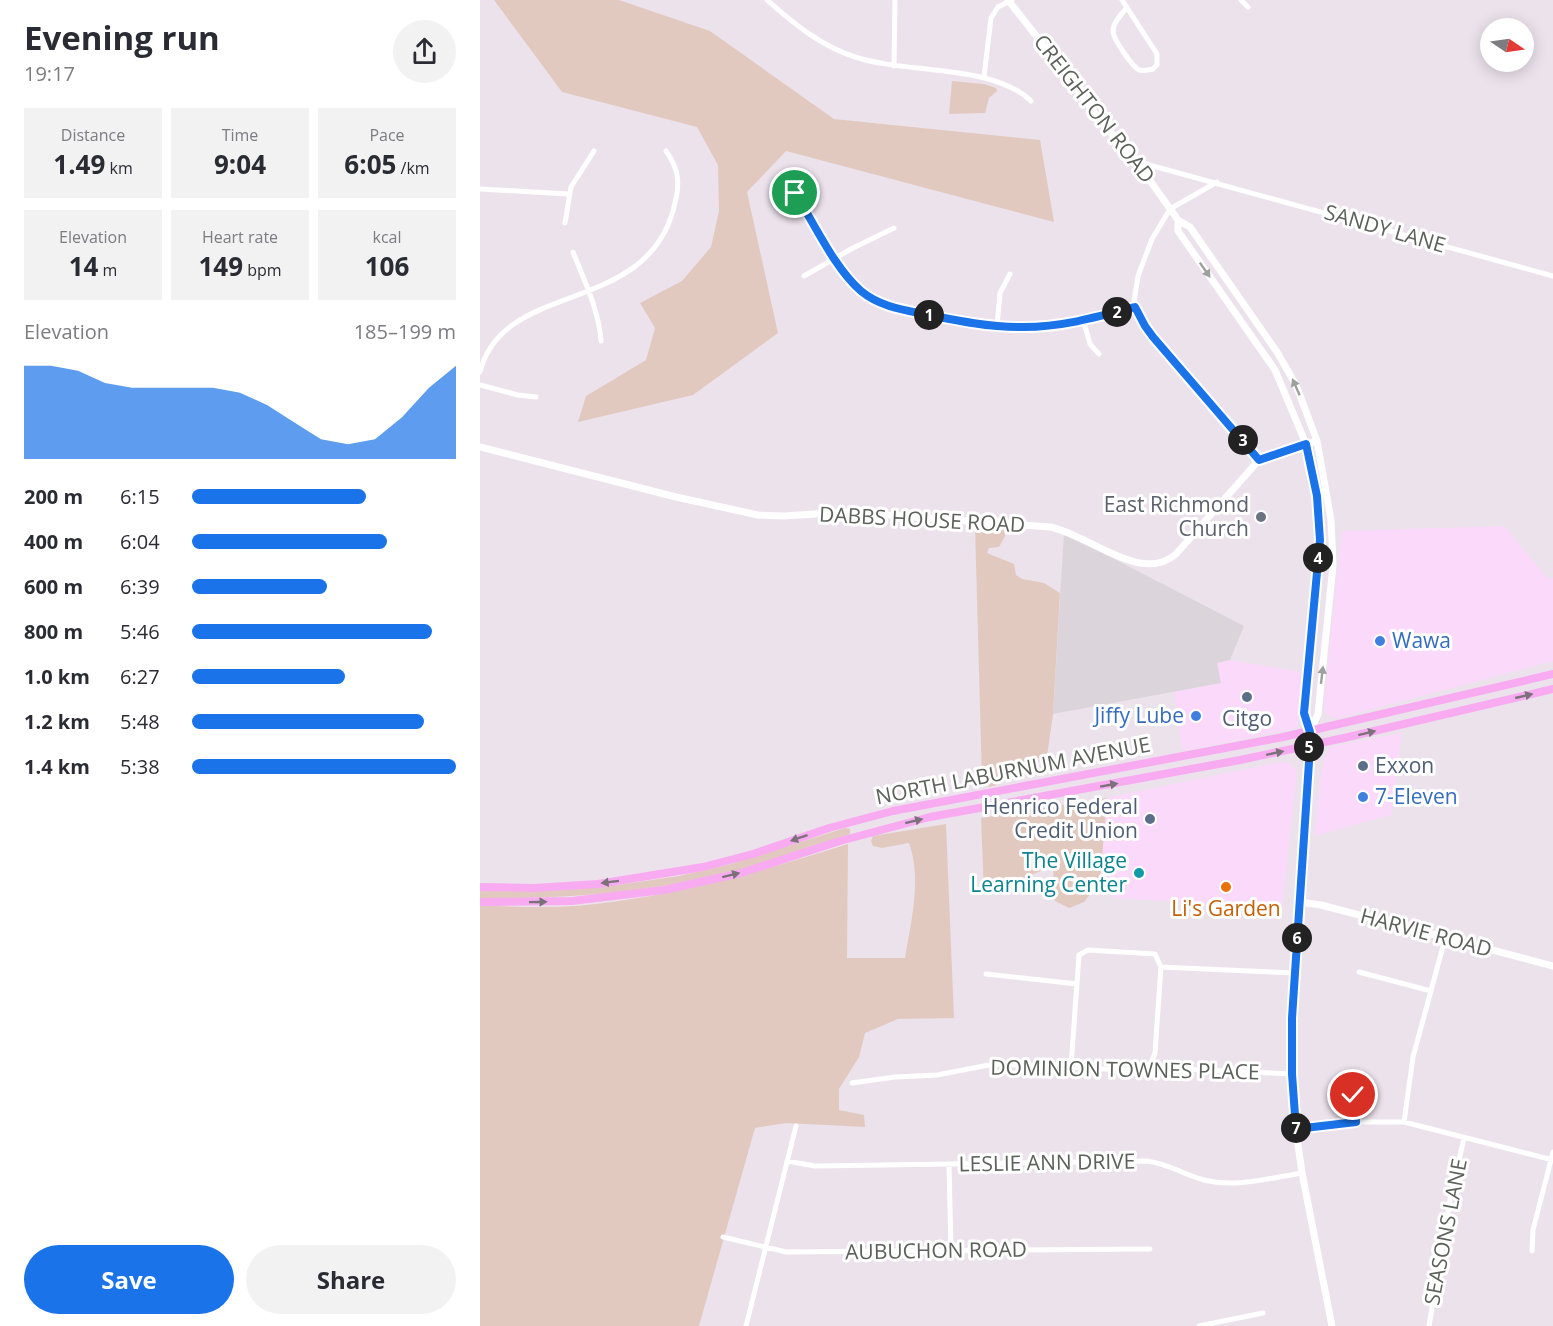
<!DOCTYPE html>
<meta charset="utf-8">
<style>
:root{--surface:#fff;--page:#f2f2f3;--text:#2b2b33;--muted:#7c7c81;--accent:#1a73e8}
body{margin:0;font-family:"Open Sans",sans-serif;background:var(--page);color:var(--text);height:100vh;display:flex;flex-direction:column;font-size:22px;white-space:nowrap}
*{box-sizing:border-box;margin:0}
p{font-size:20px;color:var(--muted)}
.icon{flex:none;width:33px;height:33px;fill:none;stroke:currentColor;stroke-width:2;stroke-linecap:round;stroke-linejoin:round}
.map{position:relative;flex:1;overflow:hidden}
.drawer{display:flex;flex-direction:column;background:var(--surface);width:480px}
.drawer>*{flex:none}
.needle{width:39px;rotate:103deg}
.controls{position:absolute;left:1000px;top:18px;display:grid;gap:12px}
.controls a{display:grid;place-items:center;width:54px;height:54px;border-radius:50%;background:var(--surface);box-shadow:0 3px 15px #0003;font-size:30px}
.pin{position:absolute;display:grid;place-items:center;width:51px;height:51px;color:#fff;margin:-26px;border:3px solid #fff;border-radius:50%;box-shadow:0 2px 6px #0007}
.km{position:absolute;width:30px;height:30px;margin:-15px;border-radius:50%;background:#222;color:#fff;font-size:16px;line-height:30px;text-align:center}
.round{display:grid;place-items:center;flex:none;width:63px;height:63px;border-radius:32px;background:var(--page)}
.head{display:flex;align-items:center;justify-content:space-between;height:102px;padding:0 24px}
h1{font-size:33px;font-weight:700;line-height:45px}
.metrics{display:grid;grid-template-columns:repeat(3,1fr);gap:9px;height:102px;padding:6px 24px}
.metrics div{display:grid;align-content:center;border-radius:0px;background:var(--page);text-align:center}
.metrics b{font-size:26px;font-weight:700}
.metrics small{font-size:16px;font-weight:400}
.metrics p{font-size:16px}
.chart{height:168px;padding:12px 24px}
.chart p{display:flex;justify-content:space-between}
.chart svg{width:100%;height:108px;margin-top:6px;fill:var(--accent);opacity:.7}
.button{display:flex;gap:12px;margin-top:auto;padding:12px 24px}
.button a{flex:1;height:69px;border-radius:36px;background:var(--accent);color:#fff;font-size:24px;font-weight:700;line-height:69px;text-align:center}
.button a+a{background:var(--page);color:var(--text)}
ul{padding:0 24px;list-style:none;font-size:20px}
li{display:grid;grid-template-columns:96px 72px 1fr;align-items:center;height:45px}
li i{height:15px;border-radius:8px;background:var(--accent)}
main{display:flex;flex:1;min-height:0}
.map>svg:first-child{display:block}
.commercial{fill:#fbd9fa}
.industrial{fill:#dbd5db}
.green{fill:#e2c9c0}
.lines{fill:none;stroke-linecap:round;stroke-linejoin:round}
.street{stroke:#fff;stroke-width:5}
.secondary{stroke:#fff;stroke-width:7}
.primary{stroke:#f9abf1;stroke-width:8}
.oneway{fill:#9da19d}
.oneway2{fill:#7b7179}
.route-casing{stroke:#fff;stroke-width:12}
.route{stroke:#1a73e8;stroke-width:8}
.worship-dot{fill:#6b7280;stroke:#fff;stroke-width:2}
.shop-dot{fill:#3f7fe0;stroke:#fff;stroke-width:2}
.service-dot{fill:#5c6f8a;stroke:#fff;stroke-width:2}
.culture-dot{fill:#0f9aa8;stroke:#fff;stroke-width:2}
.food-dot{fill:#e8710a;stroke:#fff;stroke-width:2}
.labels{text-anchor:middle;stroke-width:6;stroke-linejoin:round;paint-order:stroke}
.street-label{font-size:21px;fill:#5c625b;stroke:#fff}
.worship-label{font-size:21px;fill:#5b616d;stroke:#fff;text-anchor:end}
.shop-label{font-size:21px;fill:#366cbe;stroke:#fff;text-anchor:start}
.service-label{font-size:21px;fill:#4e5e75;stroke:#fff}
.culture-label{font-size:21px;fill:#0d838f;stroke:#fff;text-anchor:end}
.food-label{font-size:21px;fill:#c56008;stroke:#fff}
</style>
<main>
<section class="drawer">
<div class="head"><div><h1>Evening run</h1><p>19:17</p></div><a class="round"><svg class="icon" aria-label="share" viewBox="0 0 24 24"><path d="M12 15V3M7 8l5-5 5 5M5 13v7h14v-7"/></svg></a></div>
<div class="metrics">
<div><p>Distance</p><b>1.49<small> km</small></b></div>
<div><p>Time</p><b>9:04</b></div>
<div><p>Pace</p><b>6:05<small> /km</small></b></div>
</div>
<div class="metrics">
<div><p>Elevation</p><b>14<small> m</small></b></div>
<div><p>Heart rate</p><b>149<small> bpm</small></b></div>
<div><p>kcal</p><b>106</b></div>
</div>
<div class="chart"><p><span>Elevation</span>185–199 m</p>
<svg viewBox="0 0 160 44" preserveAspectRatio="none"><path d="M0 44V6L10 6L20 8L30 13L40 15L50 15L60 15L70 15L80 17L90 22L100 29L110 36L120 38L130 36L140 27L150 15L160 6V44z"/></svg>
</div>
<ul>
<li><b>200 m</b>6:15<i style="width:66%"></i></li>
<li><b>400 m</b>6:04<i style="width:74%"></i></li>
<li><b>600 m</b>6:39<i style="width:51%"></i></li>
<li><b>800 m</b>5:46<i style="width:91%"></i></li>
<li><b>1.0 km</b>6:27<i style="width:58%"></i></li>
<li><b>1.2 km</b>5:48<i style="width:88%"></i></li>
<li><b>1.4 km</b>5:38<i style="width:100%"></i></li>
</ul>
<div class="button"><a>Save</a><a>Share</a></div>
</section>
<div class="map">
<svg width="1073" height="1326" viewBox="0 0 1073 1326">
<rect width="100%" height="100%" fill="#ece2ec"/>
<path class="commercial" d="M1024,526l44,53 5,-1v83l-218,58 -9,-5 -2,-11 18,-172z
M750,660l72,12 -5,55 -4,2 -111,22 -8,-59 46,-9 -3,-20z
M922,733l-11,82 -77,21 10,-78 6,-11z
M799,762h9l8,8v11l-14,127 -167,-10 -15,-16 7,-84z"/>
<path class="industrial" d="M584,533l180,93 -14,34 -13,3 4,20 -168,31z"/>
<path class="green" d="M14,0h125l91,31 124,88 206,21 14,82 -268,-71 -39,41 31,141 -85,62 -115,27 8,-26 60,-36 9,-32 -15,-25 42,-22 29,-34 8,-36 -1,-46 -21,-38 -135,-35z
M472,81l32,3 12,4 1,3 -8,7 -4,15 -36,1z
M495,526l29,2 1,8 -6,11 -10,1 -2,5 27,11 2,11 6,4 22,4 16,10 -7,121 -6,42 -29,7c-8,17 -17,24 -36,24v-5z
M627,798l-7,84 -16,20 -15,6 -14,-7 -2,-35 -69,28 -3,-76z
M466,824l8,194 -56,1 -33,14 -6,24 -20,32v21l25,5 1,12 -79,-4 -31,5 -56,198h-219v-421c32,2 64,3 96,1 94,-8 183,-34 272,-62l-1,114h58c6,-37 17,-78 4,-115l-27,5 -9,-2 -2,-5 2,-5z
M365,828l5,1v5c-39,13 -79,27 -119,38 -82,21 -166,27 -251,26v-8h76l68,-6 55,-8 52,-12z"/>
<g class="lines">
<path class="street" d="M287,0c27,24 54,46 88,57 52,17 138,7 176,44
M642,0l35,54v11l-4,4c-4,1 -9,2 -14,1 -7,-4 -26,-31 -26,-39 0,-9 9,-17 14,-24
M761,0l7,7
M414,66l1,-66
M504,77l7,-59 7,-11 14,-7
M651,158l22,8 400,110
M737,182l-47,27 -18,30 -14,37 -4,25 4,13 15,23 106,123
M0,189l88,5
M315,193l53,85 15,15 23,12 87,18 45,4 54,-5 63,-15
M85,223l6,-36 23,-36
M93,252c11,28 26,58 28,89
M324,276l49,-28 41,-20
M603,319l7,25 9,10
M517,326l3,-33 10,-19
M0,372c23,-94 170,-54 195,-169 5,-20 4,-34 -9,-52
M0,385l38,10 18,2
M879,972l72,19
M506,974l91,10
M591,1067l8,-112 9,-5 67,4 6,13 134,6
M668,1071l7,-18 6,-86
M372,1083l43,-6 42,-2 57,-11 154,7 9,-3 135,6
M876,1122l-3,-27 5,-19
M924,1122l9,-65 32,-118
M816,1129l60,-7h48l149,38
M307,1161l28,5 331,-5c22,2 38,14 58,19 32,8 66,-2 98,-7
M469,1164l2,87
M243,1237l63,15 364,-3
M1052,1251l1,-21 20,-78
M266,1326l50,-200
M719,1326l64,-13
M949,1326l21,-126 14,-62"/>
<path class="secondary" d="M528,0l44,56 37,50 57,69 32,45 12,7 87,125 19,33 21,56 14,79 2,45 -15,149 -8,18
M698,220v11l97,139 31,74 11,52 3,44 -17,173 7,19 -1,30 -15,228 -2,84 3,49 7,50 30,153
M0,447l196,50 82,18 26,1 63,-4 203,15c38,7 91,58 126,27l83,-94 58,-19
M819,902l22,3 232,61"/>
<path class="primary" d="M0,887l54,1 64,-4 105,-17 50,-13 76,-26 64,-17 390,-74 270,-63
M0,902l92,-1 92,-11 77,-17 99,-32 90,-24 310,-57 104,-22 209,-49"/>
</g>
<defs><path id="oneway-solid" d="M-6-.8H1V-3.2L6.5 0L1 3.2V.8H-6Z" transform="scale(1.5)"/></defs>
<g class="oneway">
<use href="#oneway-solid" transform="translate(725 270) rotate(55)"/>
<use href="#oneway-solid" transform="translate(816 387) rotate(-114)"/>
<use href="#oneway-solid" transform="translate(842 675) rotate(-83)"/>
</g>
<g class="oneway2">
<use href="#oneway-solid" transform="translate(1044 696) rotate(-13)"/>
<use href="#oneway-solid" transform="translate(887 733) rotate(-14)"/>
<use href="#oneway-solid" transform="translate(795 753) rotate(-12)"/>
<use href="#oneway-solid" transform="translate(629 785) rotate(-10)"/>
<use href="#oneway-solid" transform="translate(434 821) rotate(-14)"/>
<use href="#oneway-solid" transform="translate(319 838) rotate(161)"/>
<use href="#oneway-solid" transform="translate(251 875) rotate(-14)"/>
<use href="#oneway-solid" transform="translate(130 882) rotate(173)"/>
<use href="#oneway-solid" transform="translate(58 902) rotate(-1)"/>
</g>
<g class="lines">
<defs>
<path id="route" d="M315,193c19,30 40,76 66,98 19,16 44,19 68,24 30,6 60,12 90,12 39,1 79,-10 116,-20l10,19 8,11 106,123 47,-16 11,52 3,44 -16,173 6,19 -1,30 -17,256v56l4,55 60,-7 -3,-27"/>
</defs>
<use href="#route" class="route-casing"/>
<use href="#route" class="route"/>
</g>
<circle class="worship-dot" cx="781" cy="517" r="6"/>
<g class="shop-dot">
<circle cx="900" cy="641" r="6"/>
<circle cx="716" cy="716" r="6"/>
<circle cx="883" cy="797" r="6"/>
</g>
<g class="service-dot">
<circle cx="767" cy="697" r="6"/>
<circle cx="883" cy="766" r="6"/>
<circle cx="670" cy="819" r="6"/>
</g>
<circle class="culture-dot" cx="659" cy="873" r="6"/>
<circle class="food-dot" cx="746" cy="887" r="6"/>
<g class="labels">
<g class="street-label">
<text transform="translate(614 109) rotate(52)" y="7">CREIGHTON ROAD</text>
<text transform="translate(905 229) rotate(16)" y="7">SANDY LANE</text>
<text transform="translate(442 520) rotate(3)" y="7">DABBS HOUSE ROAD</text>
<text transform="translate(533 771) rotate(-11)" y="7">NORTH LABURNUM AVENUE</text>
<text transform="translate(946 933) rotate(15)" y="7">HARVIE ROAD</text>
<text transform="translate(645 1070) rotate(1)" y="7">DOMINION TOWNES PLACE</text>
<text transform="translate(567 1163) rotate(-1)" y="7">LESLIE ANN DRIVE</text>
<text transform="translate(966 1232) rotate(-79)" y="7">SEASONS LANE</text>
<text transform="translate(456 1251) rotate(-1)" y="7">AUBUCHON ROAD</text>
</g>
<g class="worship-label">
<text x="769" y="512">East Richmond<tspan x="769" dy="24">Church</tspan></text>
</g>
<g class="shop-label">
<text x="912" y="648">Wawa</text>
<text x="704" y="723" text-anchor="end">Jiffy Lube</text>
<text x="895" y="804">7-Eleven</text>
</g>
<g class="service-label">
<text x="767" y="726">Citgo</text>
<text x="895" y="773" text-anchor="start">Exxon</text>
<text x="658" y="814" text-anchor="end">Henrico Federal<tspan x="658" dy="24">Credit Union</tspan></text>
</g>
<g class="culture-label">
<text x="647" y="868">The Village<tspan x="647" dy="24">Learning Center</tspan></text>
</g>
<g class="food-label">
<text x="746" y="916">Li's Garden</text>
</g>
</g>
</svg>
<div class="controls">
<a><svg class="needle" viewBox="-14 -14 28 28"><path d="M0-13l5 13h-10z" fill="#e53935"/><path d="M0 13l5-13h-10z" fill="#7c7c81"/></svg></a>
</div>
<div class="pin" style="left:315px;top:193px;background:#1e9e55"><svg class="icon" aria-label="arrive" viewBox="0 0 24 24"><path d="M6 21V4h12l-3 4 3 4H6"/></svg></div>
<div class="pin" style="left:873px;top:1095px;background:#d93025"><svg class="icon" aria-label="check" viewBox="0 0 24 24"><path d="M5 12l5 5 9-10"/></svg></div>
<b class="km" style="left:449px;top:315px">1</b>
<b class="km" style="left:637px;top:312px">2</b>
<b class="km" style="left:763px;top:440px">3</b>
<b class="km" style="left:838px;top:558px">4</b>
<b class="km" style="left:829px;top:747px">5</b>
<b class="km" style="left:817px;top:938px">6</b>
<b class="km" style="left:816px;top:1128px">7</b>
</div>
</main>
